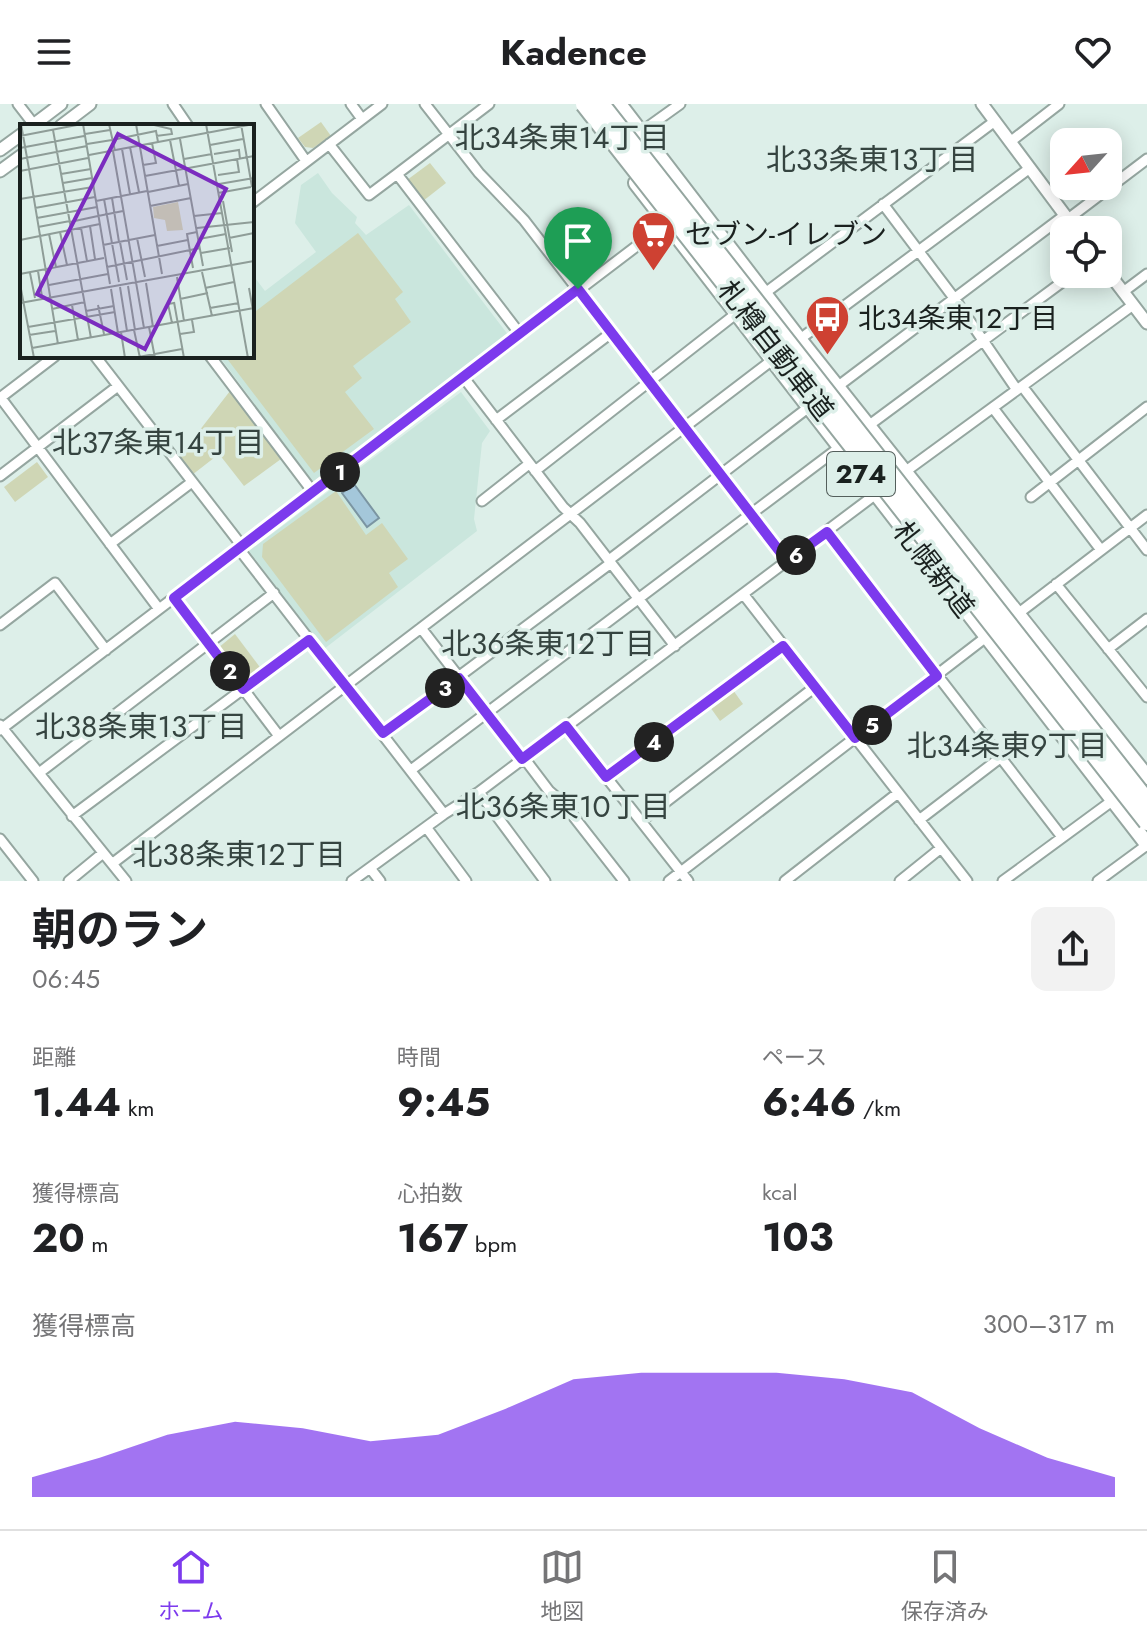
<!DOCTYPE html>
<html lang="ja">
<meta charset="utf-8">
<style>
:root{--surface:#fff;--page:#f2f2f2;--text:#202124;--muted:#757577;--line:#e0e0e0;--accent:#7c3aed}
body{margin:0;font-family:Jost,"Noto Sans JP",sans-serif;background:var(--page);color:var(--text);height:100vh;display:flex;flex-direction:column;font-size:30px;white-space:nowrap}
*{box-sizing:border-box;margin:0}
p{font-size:26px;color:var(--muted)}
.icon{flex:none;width:44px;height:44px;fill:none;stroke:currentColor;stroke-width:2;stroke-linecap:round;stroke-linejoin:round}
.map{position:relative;height:777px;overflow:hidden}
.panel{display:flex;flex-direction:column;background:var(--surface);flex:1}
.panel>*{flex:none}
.needle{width:52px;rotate:243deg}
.fabs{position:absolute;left:1050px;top:24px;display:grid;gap:16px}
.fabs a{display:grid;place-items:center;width:72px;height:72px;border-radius:16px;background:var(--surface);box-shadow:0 4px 20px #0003;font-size:40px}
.pin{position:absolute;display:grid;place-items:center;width:68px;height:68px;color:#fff;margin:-82px -34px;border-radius:50% 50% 50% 0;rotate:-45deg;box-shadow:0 0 8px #0007}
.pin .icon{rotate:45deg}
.km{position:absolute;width:40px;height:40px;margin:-20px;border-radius:50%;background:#222;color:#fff;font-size:22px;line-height:40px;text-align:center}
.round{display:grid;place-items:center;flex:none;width:84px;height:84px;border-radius:16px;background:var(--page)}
.head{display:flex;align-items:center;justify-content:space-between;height:136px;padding:0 32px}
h1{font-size:44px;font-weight:700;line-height:60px}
.metrics{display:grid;grid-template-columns:repeat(3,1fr);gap:12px;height:136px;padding:8px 32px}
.metrics div{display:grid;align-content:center}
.metrics b{font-size:40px;font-weight:700}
.metrics small{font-size:22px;font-weight:400}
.metrics p{font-size:22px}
.chart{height:224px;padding:16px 32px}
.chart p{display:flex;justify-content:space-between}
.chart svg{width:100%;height:144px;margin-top:8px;fill:var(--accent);opacity:.7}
header{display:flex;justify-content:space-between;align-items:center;height:104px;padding:0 32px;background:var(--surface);font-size:36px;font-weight:700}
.menu{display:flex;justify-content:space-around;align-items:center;height:112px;border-top:2px solid var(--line);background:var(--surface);font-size:22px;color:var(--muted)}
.menu a{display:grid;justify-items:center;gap:4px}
.menu .current{color:var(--accent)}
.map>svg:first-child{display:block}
.built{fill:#cae6dd}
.green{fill:#cfd6b5}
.water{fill:#a4c7da;stroke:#7b95a2;stroke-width:2}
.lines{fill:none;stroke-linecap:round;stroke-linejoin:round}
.minor-casing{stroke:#95a6a0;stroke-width:13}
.tertiary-casing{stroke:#95a6a0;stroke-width:15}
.trunk-casing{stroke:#95a6a0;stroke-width:18}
.minor{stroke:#fff;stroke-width:9}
.tertiary{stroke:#fff;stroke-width:11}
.trunk{stroke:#fff;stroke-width:14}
.motorway-bridge-casing{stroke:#95a6a0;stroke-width:20;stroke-linecap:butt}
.motorway-bridge{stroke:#fff;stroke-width:16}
.route-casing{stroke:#fff;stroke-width:16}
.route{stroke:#7c3aed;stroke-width:10}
.labels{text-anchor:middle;stroke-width:7;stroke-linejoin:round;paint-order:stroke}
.shield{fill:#ddefe9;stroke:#545f5c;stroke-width:2}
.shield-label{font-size:26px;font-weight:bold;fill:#1a211f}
.poi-label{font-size:28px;fill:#1a211f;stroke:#ddefe9;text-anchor:start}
.street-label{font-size:28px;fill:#1a211f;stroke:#ddefe9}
.neighbourhood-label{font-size:30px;fill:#354440;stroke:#ddefe9}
.inset-road{fill:none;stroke:#8f9d98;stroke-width:2}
.view{fill:#7b2cbf;fill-opacity:0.15;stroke:#7b2cbf;stroke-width:4}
.inset-edge{fill:none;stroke:#1a211f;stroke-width:4}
</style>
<header><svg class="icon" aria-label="menu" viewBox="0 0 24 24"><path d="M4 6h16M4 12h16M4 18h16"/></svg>Kadence<svg class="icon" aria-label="heart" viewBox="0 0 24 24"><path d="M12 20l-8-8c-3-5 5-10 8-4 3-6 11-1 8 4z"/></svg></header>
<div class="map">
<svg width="1147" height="777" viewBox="0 0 1147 777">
<rect width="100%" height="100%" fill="#ddefe9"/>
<path class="built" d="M318,69l14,20 25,24 -2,6 11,12 43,-30 100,131 -195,148 -95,-128h33v-82l13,17 51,-39 -21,-29 6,-38z
M461,288l29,39 -8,12 -8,76 3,12 -153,118 -75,-98z"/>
<path class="green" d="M321,18l10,14 -18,12 -8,-1 -7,-9z
M430,59l16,20 -23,18 -16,-21z
M358,129l45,59 -8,7 16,23 -58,44 9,12 -17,14 29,37 -60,44 -89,-117h27v-42z
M230,287l51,68 -37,27 -25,-32 -27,21 -16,-21 13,-10z
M37,358l11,15 -33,25 -11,-15z
M336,387l30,44 16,-12 26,36 -19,14 9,14 -72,55 -64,-85 1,-13z
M235,530l27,36 -17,13 -27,-35z
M733,586l10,14 -23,17 -10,-14z"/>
<path class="water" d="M354,380l25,34 -12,9 -25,-34z"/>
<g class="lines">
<defs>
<path id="minor" d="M18,0l17,22
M173,0l15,22
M266,0l40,57
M351,0l11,15
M425,0l54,69 45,47 263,341
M641,28l39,-28
M1010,38l49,-38
M329,40l40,51 28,-21 123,160
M397,70l92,-70
M252,99l130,-99
M883,100l71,94 63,92
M1068,115l79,-60
M1123,188l24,-18
M765,189l230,-172
M796,238l234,-174
M95,252l147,190
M210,252l103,136
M464,274l99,129 17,16 95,123
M1022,282l125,164
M837,283l228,-172
M0,293l159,212
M0,294l55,-42
M993,304l108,142
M496,316l115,-87
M868,322l205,-152
M535,367l202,-158
M906,367l227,-166
M0,372l118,-90
M1031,393l116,-90
M482,397l47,-37
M827,428l235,305
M110,440l82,-62
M239,445l205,265
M609,456l200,-153
M1056,480l91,113
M744,491l223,286
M174,494l105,138
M1015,512l132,-101
M0,521l55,-42 51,67
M421,524l101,131
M1108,545l39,-30
M0,621l126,156
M566,622l122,155
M0,626l667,-507
M383,629l228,-170
M524,654l25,33 14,12 61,78
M411,666l429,-323
M39,669l235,-180
M606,673l177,-131
M479,688l66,89
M72,712l237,-176
M919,716l81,-62
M641,717l174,-134
M426,723l40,54
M0,735l33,42
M113,759l662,-505
M370,764l10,13
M69,777l34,-28
M352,777l92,-67 35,-22 397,-298
M669,777l321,-247
M785,777l113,-88
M900,777l41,-33
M1003,777l113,-83
M1098,777l49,-36"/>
<path id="tertiary" d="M982,0l94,126
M32,22l29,-22
M61,22l29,-22
M0,46l22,-16
M0,67l22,-16
M1108,168l39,51"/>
<path id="trunk" d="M619,0l180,235 348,438
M636,79l511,661"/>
</defs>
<use href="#minor" class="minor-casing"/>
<use href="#tertiary" class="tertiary-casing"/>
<use href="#trunk" class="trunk-casing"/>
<use href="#minor" class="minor"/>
<use href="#tertiary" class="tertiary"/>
<use href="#trunk" class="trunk"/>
<defs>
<path id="motorway-bridge" d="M584,0l563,718
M601,0l546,697"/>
</defs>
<use href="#motorway-bridge" class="motorway-bridge-casing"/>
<use href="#motorway-bridge" class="motorway-bridge"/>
</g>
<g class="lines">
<defs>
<path id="route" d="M578,185l209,272 40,-29 110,144 -82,62 -72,-92 -177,131 -40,-51 -44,33 -63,-81 -76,55 -74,-93 -66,49 -69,-91z"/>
</defs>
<use href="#route" class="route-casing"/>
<use href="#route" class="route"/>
</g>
<defs>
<symbol id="supermarket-pin" viewBox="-11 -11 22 30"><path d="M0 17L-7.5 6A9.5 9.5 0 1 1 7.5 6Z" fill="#ce4132" stroke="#ddefe9"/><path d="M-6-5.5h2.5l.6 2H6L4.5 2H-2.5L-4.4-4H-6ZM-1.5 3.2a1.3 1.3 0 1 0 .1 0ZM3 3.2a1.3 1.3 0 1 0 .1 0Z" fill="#fff"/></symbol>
<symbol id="bus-pin" viewBox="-11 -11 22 30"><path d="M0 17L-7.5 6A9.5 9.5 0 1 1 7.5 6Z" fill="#ce4132" stroke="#ddefe9"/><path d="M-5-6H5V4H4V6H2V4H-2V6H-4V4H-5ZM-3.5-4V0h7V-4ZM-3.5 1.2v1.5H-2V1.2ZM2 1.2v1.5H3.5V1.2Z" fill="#fff"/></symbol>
</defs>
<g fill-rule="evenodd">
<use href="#supermarket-pin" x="628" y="104" width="51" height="69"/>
<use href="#bus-pin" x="802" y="188" width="51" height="69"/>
</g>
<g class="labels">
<rect class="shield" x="827" y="348" width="68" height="44" rx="6"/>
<g class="shield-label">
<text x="861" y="379">274</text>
</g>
<g class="poi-label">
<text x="685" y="140">セブン-イレブン</text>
<text x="858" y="224">北34条東12丁目</text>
</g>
<g class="street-label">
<text transform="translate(776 246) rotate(52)" y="10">札樽自動車道</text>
<text transform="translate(934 465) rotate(52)" y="10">札幌新道</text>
</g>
<g class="neighbourhood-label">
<text x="562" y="44">北34条東14丁目</text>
<text x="872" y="66">北33条東13丁目</text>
<text x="158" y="349">北37条東14丁目</text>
<text x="548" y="550">北36条東12丁目</text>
<text x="141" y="633">北38条東13丁目</text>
<text x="1007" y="652">北34条東9丁目</text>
<text x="563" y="713">北36条東10丁目</text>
<text x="239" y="761">北38条東12丁目</text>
</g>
</g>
<g transform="translate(20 20)">
<rect width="234" height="234" fill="#ddefe9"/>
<path d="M158,78l5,28 -16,1 -2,-11 -11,-2 -1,-11z" fill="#cfd6b5"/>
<path class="inset-road" d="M1,0l8,45M63,0l27,160M89,0l6,27M116,0l26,150M130,0l21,5 1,5 -16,2M186,0l42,234M221,0l11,63M33,6l38,208M65,10l25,-4M0,12l62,-12M160,15l23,127M92,16l44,-9 2,11M150,16l9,46M67,20l25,-4M190,21l33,-6M110,23l9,45M0,24l64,-12M102,25l8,45M93,27l31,177M194,30l25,-4 1,9M69,31l165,-31M0,35l67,-13M164,35l28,-5M123,41l13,-2 -4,-20M9,45l29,175M0,47l68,-13M41,50l30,-5M198,51l21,-3 -2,-13M125,52l109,-20M43,59l29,-5M199,60l35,-6M128,68l40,-8M198,69l33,-6M92,74l7,44M0,75l73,-12M84,75l15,83M76,77l51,-10M203,77l9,51M130,82l41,-8M15,84l60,-11M78,92l25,-5M174,92l28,-3M17,94l60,-11M50,98l28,-6M70,102l5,33M18,103l32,-6M61,104l6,33M177,104l57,-6M40,108l7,33M29,110l7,33M117,114l8,39M209,114l25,-5M179,115l27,-5M0,116l80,-16M168,116l5,28M100,118l7,38M83,121l52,-10M137,122l31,-6 -1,-6 10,-2M181,129l29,-5M87,143l93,-19M18,147l4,26M182,148l10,44M10,149l5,25M0,150l84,-16M157,153l7,44M126,159l7,44M0,160l14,74M29,161l59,-11M108,162l7,44M100,163l7,44M185,164l29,-6M229,164l5,28M91,165l7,44M160,175l28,-6M154,178l10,56M0,179l234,-42M52,181l6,35M78,181l6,29M190,184l29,-5M32,185l33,-7M66,187l28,-5M152,199l-4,-19 6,-1M8,203l87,-15M129,203l6,31M114,206l6,28M101,208l4,26M160,210l14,-2 -2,-12M9,211l26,-4M12,224l222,-40M113,234l49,-9"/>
<path class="view" d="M98,10l108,55 -81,160 -108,-55z"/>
<rect width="234" height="234" class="inset-edge"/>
</g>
</svg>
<div class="fabs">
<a><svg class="needle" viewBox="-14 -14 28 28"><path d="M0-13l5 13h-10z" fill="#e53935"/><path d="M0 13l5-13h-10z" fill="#757577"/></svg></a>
<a><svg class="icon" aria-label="locate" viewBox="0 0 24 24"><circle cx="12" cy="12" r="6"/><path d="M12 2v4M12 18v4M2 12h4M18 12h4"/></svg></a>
</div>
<div class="pin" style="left:578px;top:185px;background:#1e9e55"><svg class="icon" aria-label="arrive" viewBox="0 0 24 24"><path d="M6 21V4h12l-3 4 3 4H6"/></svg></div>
<b class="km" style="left:340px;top:368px">1</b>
<b class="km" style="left:230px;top:567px">2</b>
<b class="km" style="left:445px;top:584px">3</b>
<b class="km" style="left:654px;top:638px">4</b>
<b class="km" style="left:872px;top:621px">5</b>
<b class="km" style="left:796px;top:451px">6</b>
</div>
<section class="panel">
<div class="head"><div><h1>朝のラン</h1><p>06:45</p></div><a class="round"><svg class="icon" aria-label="share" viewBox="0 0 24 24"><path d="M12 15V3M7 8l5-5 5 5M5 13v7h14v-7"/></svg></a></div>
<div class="metrics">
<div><p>距離</p><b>1.44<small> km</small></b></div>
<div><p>時間</p><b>9:45</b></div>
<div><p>ペース</p><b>6:46<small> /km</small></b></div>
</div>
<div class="metrics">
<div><p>獲得標高</p><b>20<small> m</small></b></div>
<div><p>心拍数</p><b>167<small> bpm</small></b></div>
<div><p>kcal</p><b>103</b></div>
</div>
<div class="chart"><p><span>獲得標高</span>300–317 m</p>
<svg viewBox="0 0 160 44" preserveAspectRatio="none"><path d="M0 44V38L10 32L20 25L30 21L40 23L50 27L60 25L70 17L80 8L90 6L100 6L110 6L120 8L130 12L140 23L150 32L160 38V44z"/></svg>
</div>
</section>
<nav class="menu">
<a class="current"><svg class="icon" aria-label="home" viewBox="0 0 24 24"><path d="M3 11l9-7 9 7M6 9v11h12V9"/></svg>ホーム</a>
<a><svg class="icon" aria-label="map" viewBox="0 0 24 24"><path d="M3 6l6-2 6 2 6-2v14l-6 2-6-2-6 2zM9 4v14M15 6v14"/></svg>地図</a>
<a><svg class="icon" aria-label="saved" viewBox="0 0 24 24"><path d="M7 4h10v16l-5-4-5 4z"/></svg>保存済み</a>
</nav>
